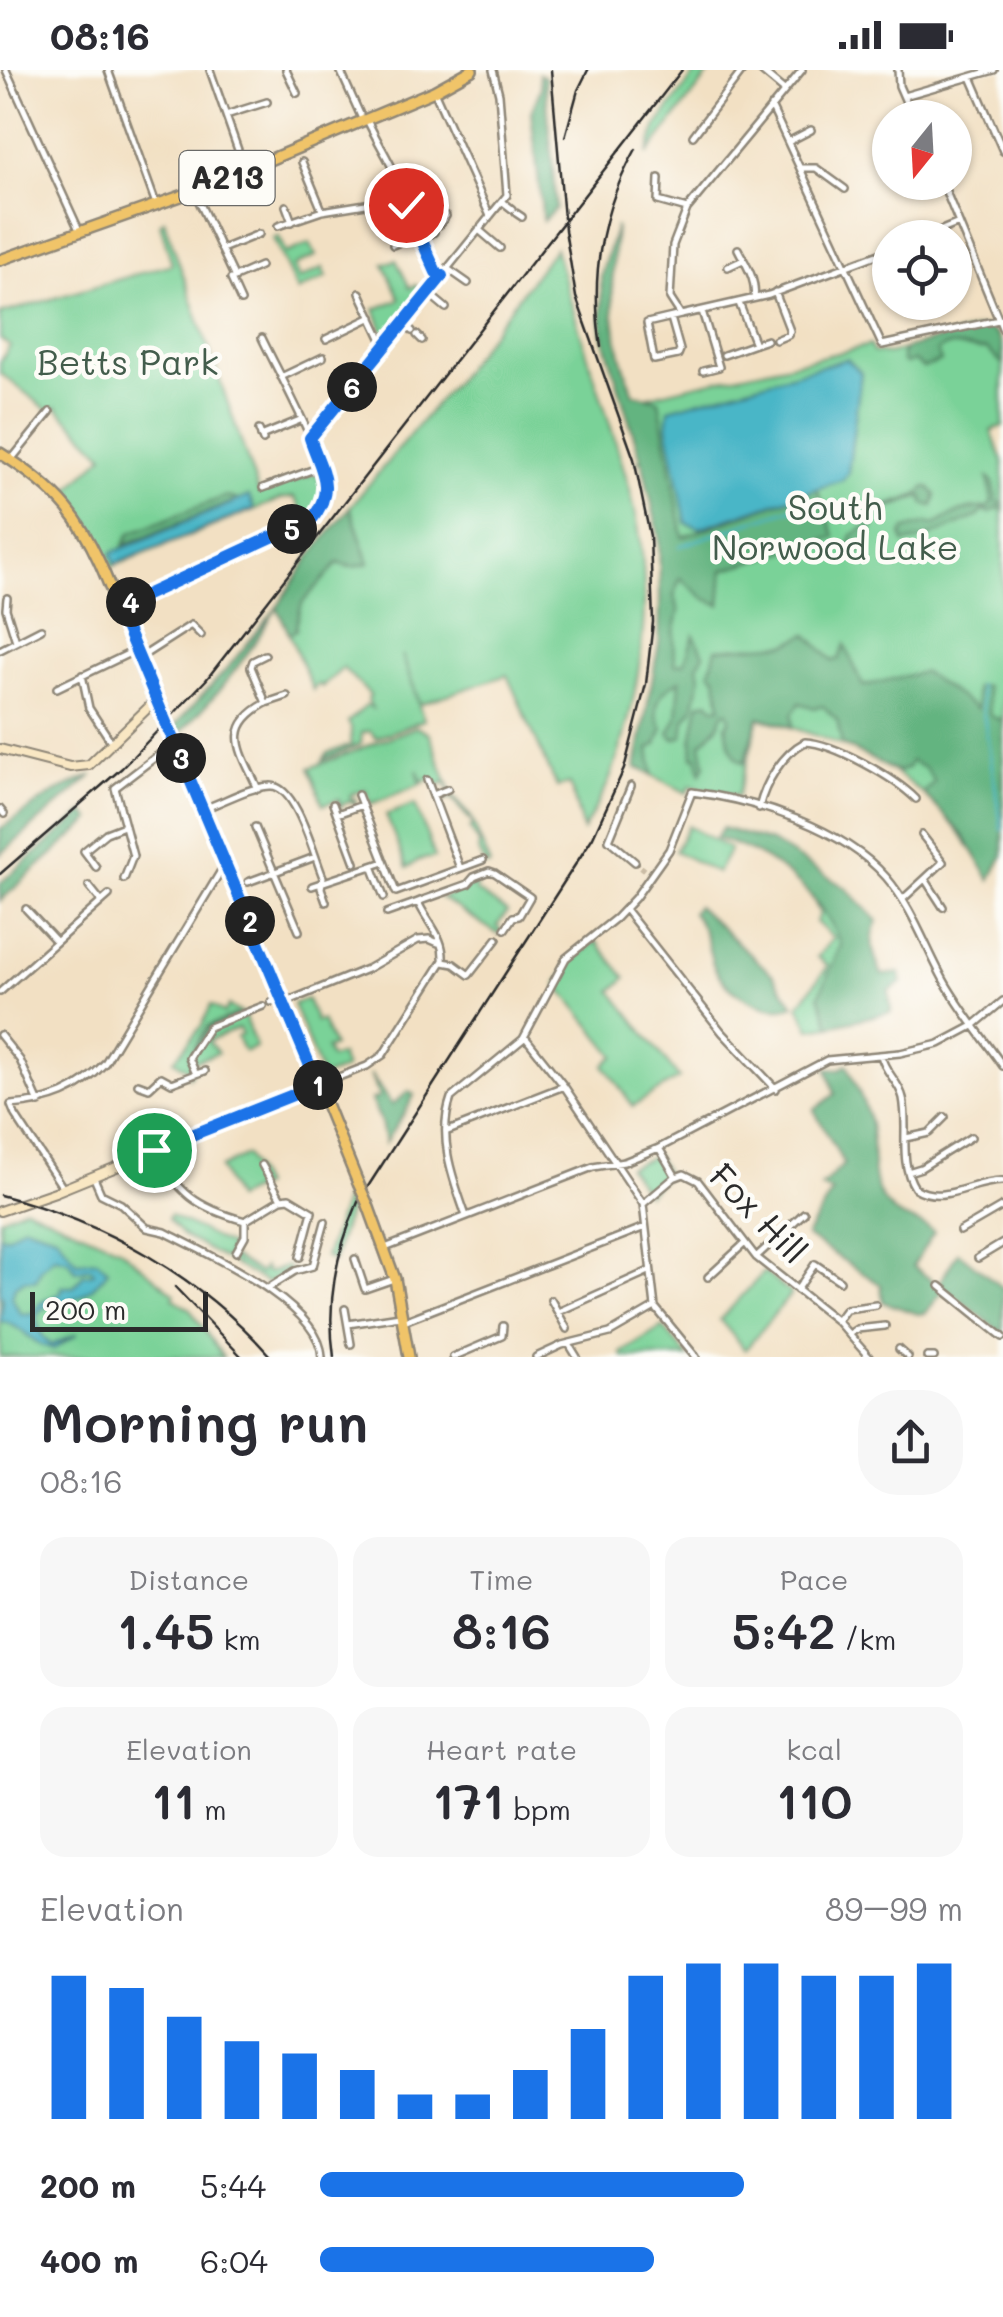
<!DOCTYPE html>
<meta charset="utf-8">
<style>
:root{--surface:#fff;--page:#f7f7f7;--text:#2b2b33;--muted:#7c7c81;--accent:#1a73e8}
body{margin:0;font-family:Mali,sans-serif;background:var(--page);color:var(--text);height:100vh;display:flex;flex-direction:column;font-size:38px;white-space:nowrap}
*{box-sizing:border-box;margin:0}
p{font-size:32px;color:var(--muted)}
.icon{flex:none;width:55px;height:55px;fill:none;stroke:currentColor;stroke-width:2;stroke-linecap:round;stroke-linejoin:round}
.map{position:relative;height:1287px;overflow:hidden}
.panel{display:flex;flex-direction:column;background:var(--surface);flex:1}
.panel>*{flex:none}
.needle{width:65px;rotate:198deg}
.buttons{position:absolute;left:872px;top:30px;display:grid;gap:20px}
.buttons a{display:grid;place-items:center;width:100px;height:100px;border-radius:50%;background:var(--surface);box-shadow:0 2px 8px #0004;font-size:50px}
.scale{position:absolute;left:30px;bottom:25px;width:178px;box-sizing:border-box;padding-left:10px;border:5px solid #2b2b2b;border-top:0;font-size:28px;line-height:35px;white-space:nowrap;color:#2b2b2b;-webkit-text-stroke:8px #fdfcf7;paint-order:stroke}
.pin{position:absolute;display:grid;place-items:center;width:85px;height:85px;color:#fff;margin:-42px;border:5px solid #fff;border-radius:50%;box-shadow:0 2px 10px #0007}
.km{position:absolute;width:50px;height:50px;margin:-25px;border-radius:50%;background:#222;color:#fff;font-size:28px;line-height:50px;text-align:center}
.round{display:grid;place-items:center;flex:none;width:105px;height:105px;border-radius:40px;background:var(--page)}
.overview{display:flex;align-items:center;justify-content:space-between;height:170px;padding:0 40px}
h1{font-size:55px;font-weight:600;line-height:75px}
.metrics{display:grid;grid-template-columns:repeat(3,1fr);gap:15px;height:170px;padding:10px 40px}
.metrics div{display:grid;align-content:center;border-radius:25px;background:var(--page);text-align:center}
.metrics b{font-size:50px;font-weight:600}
.metrics small{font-size:28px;font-weight:400}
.metrics p{font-size:28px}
.chart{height:280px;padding:20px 40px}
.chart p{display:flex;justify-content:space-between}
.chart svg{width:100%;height:180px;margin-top:10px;stroke:var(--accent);stroke-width:6}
ul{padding:0 40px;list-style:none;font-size:32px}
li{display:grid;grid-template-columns:160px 120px 1fr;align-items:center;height:75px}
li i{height:25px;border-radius:12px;background:var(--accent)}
.status{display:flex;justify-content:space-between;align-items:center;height:70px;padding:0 50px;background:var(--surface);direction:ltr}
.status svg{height:28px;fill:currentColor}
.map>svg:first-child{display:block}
.green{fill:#7ad298;stroke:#527e62;stroke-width:2.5}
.forest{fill:#63b480;stroke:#477056;stroke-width:2.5}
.water{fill:#4ab6c7;stroke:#3a7079;stroke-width:2.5;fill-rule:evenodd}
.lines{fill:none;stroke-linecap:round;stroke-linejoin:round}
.stream{stroke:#4ab6c7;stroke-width:2.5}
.street-tunnel{stroke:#cabca5;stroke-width:5;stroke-dasharray:5 2.5;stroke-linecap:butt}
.street-casing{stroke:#8e8677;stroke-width:10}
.secondary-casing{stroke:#8e8677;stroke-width:12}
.primary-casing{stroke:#8e8677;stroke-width:14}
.street{stroke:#fff;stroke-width:5}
.secondary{stroke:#f9e7c3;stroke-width:8}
.primary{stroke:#f0c469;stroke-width:9}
.rail{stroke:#2b2b2b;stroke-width:2.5}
.primary-bridge-casing{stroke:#8e8677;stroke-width:14;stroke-linecap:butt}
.primary-bridge{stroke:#f0c469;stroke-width:9}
.route-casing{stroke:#fff;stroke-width:20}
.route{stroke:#1a73e8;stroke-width:12}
.labels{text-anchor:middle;stroke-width:9;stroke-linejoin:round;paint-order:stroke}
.shield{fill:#fdfcf7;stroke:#6a6a68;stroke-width:2.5}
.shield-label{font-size:32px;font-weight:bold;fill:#2b2b2b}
.park-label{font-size:35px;fill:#435d4c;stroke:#fdfcf7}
.street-label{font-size:35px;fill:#2b2b2b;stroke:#fdfcf7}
</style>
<div class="status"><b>08:16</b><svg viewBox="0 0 49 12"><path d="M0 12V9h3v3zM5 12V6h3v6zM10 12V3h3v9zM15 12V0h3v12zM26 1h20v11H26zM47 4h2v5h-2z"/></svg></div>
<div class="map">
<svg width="1003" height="1287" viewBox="0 0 1003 1287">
<rect width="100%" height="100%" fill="#fdfcf7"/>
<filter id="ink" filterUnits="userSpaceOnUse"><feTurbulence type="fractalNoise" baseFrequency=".01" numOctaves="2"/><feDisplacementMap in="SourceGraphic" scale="20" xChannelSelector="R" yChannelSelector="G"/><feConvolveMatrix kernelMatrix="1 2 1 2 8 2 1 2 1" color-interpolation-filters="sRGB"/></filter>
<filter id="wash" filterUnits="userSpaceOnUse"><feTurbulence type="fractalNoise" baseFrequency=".0048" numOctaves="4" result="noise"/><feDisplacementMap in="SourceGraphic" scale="40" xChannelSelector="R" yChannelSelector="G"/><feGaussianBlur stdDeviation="2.25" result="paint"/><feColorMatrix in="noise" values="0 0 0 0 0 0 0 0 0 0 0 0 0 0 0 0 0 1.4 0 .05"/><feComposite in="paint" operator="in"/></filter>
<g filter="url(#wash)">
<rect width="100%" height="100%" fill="#f2e0c3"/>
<path class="green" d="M698,0h14l-65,85 10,-30z
M164,150l95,273 59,-21 5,26 -10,16 -7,4 -12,-21 -13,2 -174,70 -20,-49 -24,-25 41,-40 -48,-48 -6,5 -50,-39v-11l10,-16 -10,-7v-25l172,-50 -12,-40z
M278,166l8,17 24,-10 6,13 -22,10 5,13 24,-11 4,9 -30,14 -24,-53z
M555,178c22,82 52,161 75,242 26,94 14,195 -19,286 -7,19 -19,37 -28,55l-13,-47 -13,3 -50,-112 -87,29 -18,-49 22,65 -48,18 -6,-7 -8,2 -1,11 -38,16 5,-7 23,-8v-18l-3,-5 19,-17 5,3 -4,-8 2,-5 -27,-27 -21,19 -4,-3 -5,6 -24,-56 8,-5 -2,-9 7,-17 36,-40 10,4 21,-4 -19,-56 109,-131z
M396,190l14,28 6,-3 6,9 -36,46 -11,-31 25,-10 -16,-35z
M987,256l16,25v75l-12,5 12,31v393l-13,25c-54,-101 -126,-133 -231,-162l-21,78 -48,-10 -3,7 -51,-26c9,-35 22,-70 28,-106 15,-83 -10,-181 -34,-260 80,-22 160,-35 240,-56l3,7 15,2z
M416,657l13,6 23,62 19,22 19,48 -4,1 -8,-15 1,-8 -9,-14 3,-5c-7,-11 -16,-16 -21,-27l-11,4 -1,-6 2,4 9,-4 -5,-13 -10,4 -2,-6 -5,-1 -6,4 -6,-13 4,14 -50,20 -6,-15 -15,6 2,5 4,-1 -1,5 -4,-3 -9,4 -2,5 -1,-11 -16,6 -13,-37z
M415,734l20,53 -16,3 -12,8 -21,-53z
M688,756l42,23 -13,24 -42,-22z
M474,814l3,1 -2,5 32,22 -10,14 4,4 -3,4 -57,-36z
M809,821l25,36 7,18 -21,50 10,31 -20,3 -11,-24 29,-39 -11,-9 16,-19 -17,-16 4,-8z
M596,871l30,37 -14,13 67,87 -46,28 -29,-41 11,-9 -58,-72 16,-26z
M307,929l9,23 6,-2 11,26 -7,3 4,9 10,-3 5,14 -23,8 -29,-73z
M211,935l13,8 5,-7 12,7 -33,13 -19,29 4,15 -4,6 -2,-7 -13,-9 28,-35z
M244,945l12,32 -12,5 -7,-15 5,-3 -3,-6 -31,13 10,12 -25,9 -2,-5 19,-29z
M246,1085l16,31 -27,13 -15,-31z
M656,1085l11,20 -20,19 -19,-27z
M349,1112l5,10 -21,69 -8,-4 23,-68 -4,-5z
M25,1137l94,41 56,46 -2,4 17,11 33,48h-223v-139z
M170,1145l61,31 -4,8 33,19 4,-6 3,6 20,-7 2,5 -22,12 -85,-48 -14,-16z
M764,1202l27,22 -46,56 -25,-30z
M663,1257l25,30h-65l-2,-4z"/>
<path class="forest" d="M539,4l6,3 11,131 -13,13 -12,-109 10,-24z
M616,156c-6,66 -7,105 18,168l25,6 24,137 134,-49 18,49 -112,33 -3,35 -15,-6 -25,-21 -6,18 5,15 -5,23 1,30 9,-1 10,-28 10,19 -6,11 2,14 -7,30 -8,11 -2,16 -9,3 -5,-6 8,-15 3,-38c-20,11 -31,26 -17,48l-6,16 -8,5 4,26 -17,-8 23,-124 1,-43 -1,-64 -17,-75h-4l3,-2 -39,-126 -1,-58z
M981,257c22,4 22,19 22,38l-16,-16c-18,3 -35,-10 -50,2l4,10 -18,7 -9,-7 -8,3 -4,-2v-9l5,-5z
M988,408l5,4 5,21 5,1v6l-5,-2 -8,5 -7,-3 -4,6 -57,24 -18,3 -2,-8 3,-6 22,-6 7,2c19,-10 31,-19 54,-17l4,-8z
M925,417h4l7,8 -3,11 -9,-2 -2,-8 -44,16 -14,39 -9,2 -7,-5 4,-13 16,-9 6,-15c15,-9 42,-10 51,-24z
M226,426l12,4 -114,45 6,-12z
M350,437l19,56 -16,4 -15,-4 -36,40 -7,28 -6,3 -12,-27c-29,49 -57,86 -98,127l-4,-9 49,-53 54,-66 31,-48z
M807,564l26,27 6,-2 6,-14 18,41 60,-14 54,37 -2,-22 11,-1 4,29 10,5 3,-3v138l-13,25 -26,-44 -41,-43 11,-11 -8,-13 -15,-8 -3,7 -10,4 -56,-27 -5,-25 -14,-14 -9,2 -14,-5 -8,11 1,13 -34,-10 -15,46c-14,-7 -16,-24 -18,-38l4,-5 -2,-8h-4l-6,14 -17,18 4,21 -4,8 -4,-16h-4l-1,-16 7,-37 9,-3 7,7 6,-1 -5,-30 -6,-5 6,-23 71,-5z
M93,705l-93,80v-26l55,-37z
M85,742l6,8 -91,81v-18z
M722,758l49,14 75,46 32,33c-10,22 -5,33 4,54l18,-2 2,10 -13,8 2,21 -61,14 -11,-30 22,-51c-21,-54 -70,-91 -125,-107z
M697,836l76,69 21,30c-26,13 -72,-15 -81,-41 -8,-25 -4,-28 -21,-52z
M847,994c8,21 22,45 24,67 4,29 -4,57 22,80 11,9 28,10 41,21l-21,34 25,19 20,-33 45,36v46l-58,-46 -19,25 -8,1 -35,-12 -2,-17 -75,-49 26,-44 -11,-5 23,-23 -30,-54 21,-16 -8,-25 13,1z
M370,1004l22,31 17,-14 5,4c-7,18 -20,31 -29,48l-4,-21 -10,-22 8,-3z"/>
<path class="water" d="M847,289l14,14 -13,100 -5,7 -143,48 -14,-5 -19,-97 2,-17z
M249,426l5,13 -139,55 -4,-11z
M24,1155l32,10 21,27 20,-2 11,10c-5,9 -19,22 -30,27 -13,5 -49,6 -40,29 3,9 7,15 14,19l26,-11 -24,15c-21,-3 -33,-25 -54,-28l3,-23 -3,-4v-58h8zM54,1187l15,3 7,11 15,-3 3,5 -11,2 -9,12h-12l-1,6 -21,10 -7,10 -12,1 -9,-16 3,-12 10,-6 11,1 5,-12z"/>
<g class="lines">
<path class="stream" d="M680,476l130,-44
M979,615l23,145"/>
</g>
</g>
<g filter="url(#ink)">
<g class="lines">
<path class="street-tunnel" d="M635,792l10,8"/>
<defs>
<path id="street" d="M6,0l74,162
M108,0l48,134
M210,0l35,100
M286,0l11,23
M340,0l23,51
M760,0l24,20
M802,0l-115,139 -14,36 -3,53 11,17 88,-20 121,-45
M898,0l1,16 14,32
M971,7l32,74
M434,21l56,125
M904,26l90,-26
M771,36l111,239 121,-26
M226,45l41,-13
M367,50c12,25 30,52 39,79 6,18 22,65 36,77
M693,66l50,-66
M788,72l23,-12
M302,92l20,48
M800,98h16l29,21
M659,108l-1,23 29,8
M942,112l61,148
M195,123l40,85 -4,1 10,22
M503,132l9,7
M286,136l6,16
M516,143l6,4
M439,155l7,-9
M278,156l44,-15 50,-8 30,-11
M479,160l21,18
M922,168l37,-15
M423,169l11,-7
M393,175l24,-11
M222,179l37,-15
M738,179c8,16 19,31 16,49
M728,197l15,-7
M448,199l20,14
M235,207l25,-11
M775,222l15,39 -2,4 -12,5
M360,223l24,51
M428,223l18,15
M702,241l17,56 -16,4
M671,248l9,32 -2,5 -24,5 -7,-37 34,-8
M403,254l9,7
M417,265l5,5
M326,269l46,-22
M755,274l12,-4
M724,285l31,-11 -16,-41
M281,307l42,-20
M259,360l4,10
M261,366l39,-16
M310,368l197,-243 -8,-101 -6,-24
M11,390l39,-48
M263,418l57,-21
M7,528l-1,11 10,32
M119,538l194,-90c6,-8 15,-16 14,-27 0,-31 -50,-121 -65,-153
M0,580l41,-21
M138,589l53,-34 10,10
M82,605l7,33 23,35
M57,618l77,-37
M266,633l21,-7
M427,710l33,88
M631,716l-22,54 26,22
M258,719c-17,-38 -37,-61 8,-86l-15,-36 2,-6 12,-6
M358,725l38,97 87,-32
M433,725l15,-6
M333,734l22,59
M759,738c6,-25 23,-54 46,-66 29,1 90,36 111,57
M0,739l4,5
M203,739c21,-7 45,-22 67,-23 26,-2 44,70 53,91l-2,11 5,14
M337,744l25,-9
M255,757l44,104
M372,796l12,31
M96,797l-12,-16 22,-18 18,-7
M124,809l9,-23 -18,-68 59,-45
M925,809l18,28
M248,812l67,-25
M89,816l12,15
M312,816l72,-24
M903,829l40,-37 -21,-27
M26,839l30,32
M625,839l97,123 54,57
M387,843l31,-11
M443,892c2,-25 -15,-38 -25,-60l5,-2 45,-16 6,-7 15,-6 6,2 35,24 -11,19 -6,1 -8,12
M443,892l11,2 15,11 28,-36
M0,922l109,-97
M271,932l12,-4
M286,932l81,-33 51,-29 11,-1 9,4
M0,965l20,25 19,43
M525,967l39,49 79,118 12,103 41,50
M881,985c3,17 18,26 22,43 6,30 -5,64 12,90 29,18 58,-8 88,-7
M196,1004l9,-3
M138,1014l11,4 12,-11 11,6 24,-9 -7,-16 20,-31 54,-21
M318,1015l49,-19 16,-11 59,-93
M448,1061l116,-45
M906,1068l23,-5 16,-16
M659,1078l17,29 8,-3 14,7 58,76 81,64 32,36
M153,1080c27,44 42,57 92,71l36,-22 -19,-34
M908,1102l13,-4 50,-31
M94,1108l7,16 20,10 26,24 18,4c42,22 155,72 157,125
M63,1118l-48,-73 -4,-10c40,-3 67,-13 94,-42l120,-199
M281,1129l8,-1 23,14 -12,45
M643,1134l32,-27
M466,1146c-13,-37 -29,-79 -15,-118l72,-59 43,-81 50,-40 19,-20 34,-48 23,-58c63,8 151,36 194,85 27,31 40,72 60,107 17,29 38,55 57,82
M960,1161l43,-25
M385,1178l208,-81 31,-5 35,-14 168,-88 73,-7 39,-9 34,-18 30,-25
M236,1182l9,-16v-15
M756,1187l48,-44
M978,1188l25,-15
M355,1189l10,30 29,-10
M708,1207l36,-33
M940,1216l63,51
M268,1218l27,-17 18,-5 12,-44
M797,1220l18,-26 25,17
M551,1230l16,29
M345,1239l6,35
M558,1242l91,-41
M404,1251l241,-94
M837,1251l9,-12 30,-4
M348,1254l52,-8
M849,1264l8,-5 28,-3
M569,1274l8,13
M899,1279l9,8
M453,1287l49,-21 1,-10
M536,1287l26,-12 48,-12 45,-26
M927,1287h7"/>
<path id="secondary" d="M0,679l70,18 19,-2 66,-64
M0,1141l55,-19 263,-107"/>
<path id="primary" d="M0,190l195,-69 239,-100 38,-21
M0,383c24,15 48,32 67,55 43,52 59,139 92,199
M172,667l111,261 75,185
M368,1135l27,74 14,78"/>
</defs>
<use href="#street" class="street-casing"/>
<use href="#secondary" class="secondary-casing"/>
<use href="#primary" class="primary-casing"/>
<use href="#street" class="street"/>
<use href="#secondary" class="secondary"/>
<use href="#primary" class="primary"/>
<path class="rail" d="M565,67l13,-47 10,-20
M601,277c-11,-69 0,-137 35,-198
M0,804l122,-106 84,-88 476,-610
M0,1125c104,27 200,81 271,162
M175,1217l67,70
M334,1287c-8,-56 2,-104 24,-155l235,-365 31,-68 22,-85 7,-62 -3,-86 -16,-77 -58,-162 -11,-67 -14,-160"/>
<defs>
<path id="primary-bridge" d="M159,637l13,30
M358,1113l10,22"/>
</defs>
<use href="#primary-bridge" class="primary-bridge-casing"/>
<use href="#primary-bridge" class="primary-bridge"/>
</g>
</g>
<g class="lines" filter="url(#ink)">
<defs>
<path id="route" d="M154,1080l164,-65 -200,-477 195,-90c23,-31 8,-47 -3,-80l132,-162 -6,-4 -30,-67"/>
</defs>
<use href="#route" class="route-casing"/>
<use href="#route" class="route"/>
</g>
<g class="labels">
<rect class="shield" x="179.5" y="81" width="95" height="54" rx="8"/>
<g class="shield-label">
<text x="227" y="119">A213</text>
</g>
<g class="park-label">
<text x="128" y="305">Betts Park</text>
<text x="835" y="450">South<tspan x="835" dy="40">Norwood Lake</tspan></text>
</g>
<g class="street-label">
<text transform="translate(758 1144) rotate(46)" y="12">Fox Hill</text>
</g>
</g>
</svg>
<div class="buttons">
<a><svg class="needle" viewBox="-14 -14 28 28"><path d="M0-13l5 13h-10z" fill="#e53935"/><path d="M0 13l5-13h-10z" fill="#7c7c81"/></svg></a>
<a><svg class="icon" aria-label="locate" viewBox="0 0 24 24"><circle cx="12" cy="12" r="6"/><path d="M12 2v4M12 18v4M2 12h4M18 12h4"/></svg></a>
</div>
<div class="scale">200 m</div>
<div class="pin" style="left:154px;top:1080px;background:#1e9e55"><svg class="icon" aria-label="arrive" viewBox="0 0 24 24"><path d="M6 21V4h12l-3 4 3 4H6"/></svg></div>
<div class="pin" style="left:406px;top:135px;background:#d93025"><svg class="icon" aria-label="check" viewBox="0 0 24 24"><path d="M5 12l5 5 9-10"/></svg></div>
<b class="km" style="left:318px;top:1015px">1</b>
<b class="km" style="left:250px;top:851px">2</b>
<b class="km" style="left:181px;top:688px">3</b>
<b class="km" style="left:131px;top:532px">4</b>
<b class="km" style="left:292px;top:459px">5</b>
<b class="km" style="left:352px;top:317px">6</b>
</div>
<section class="panel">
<div class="overview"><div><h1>Morning run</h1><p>08:16</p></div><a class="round"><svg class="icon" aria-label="share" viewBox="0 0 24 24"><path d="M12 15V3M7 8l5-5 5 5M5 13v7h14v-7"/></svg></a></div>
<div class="metrics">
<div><p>Distance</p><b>1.45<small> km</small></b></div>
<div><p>Time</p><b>8:16</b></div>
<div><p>Pace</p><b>5:42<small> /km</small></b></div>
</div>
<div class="metrics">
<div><p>Elevation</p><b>11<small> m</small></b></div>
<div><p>Heart rate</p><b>171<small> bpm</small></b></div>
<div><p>kcal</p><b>110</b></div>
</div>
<div class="chart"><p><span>Elevation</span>89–99 m</p>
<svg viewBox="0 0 160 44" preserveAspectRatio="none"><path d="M5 44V9M15 44V12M25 44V19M35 44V25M45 44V28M55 44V32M65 44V38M75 44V38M85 44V32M95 44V22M105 44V9M115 44V6M125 44V6M135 44V9M145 44V9M155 44V6"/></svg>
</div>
<ul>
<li><b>200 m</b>5:44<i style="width:66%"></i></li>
<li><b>400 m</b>6:04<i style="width:52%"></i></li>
</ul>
</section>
